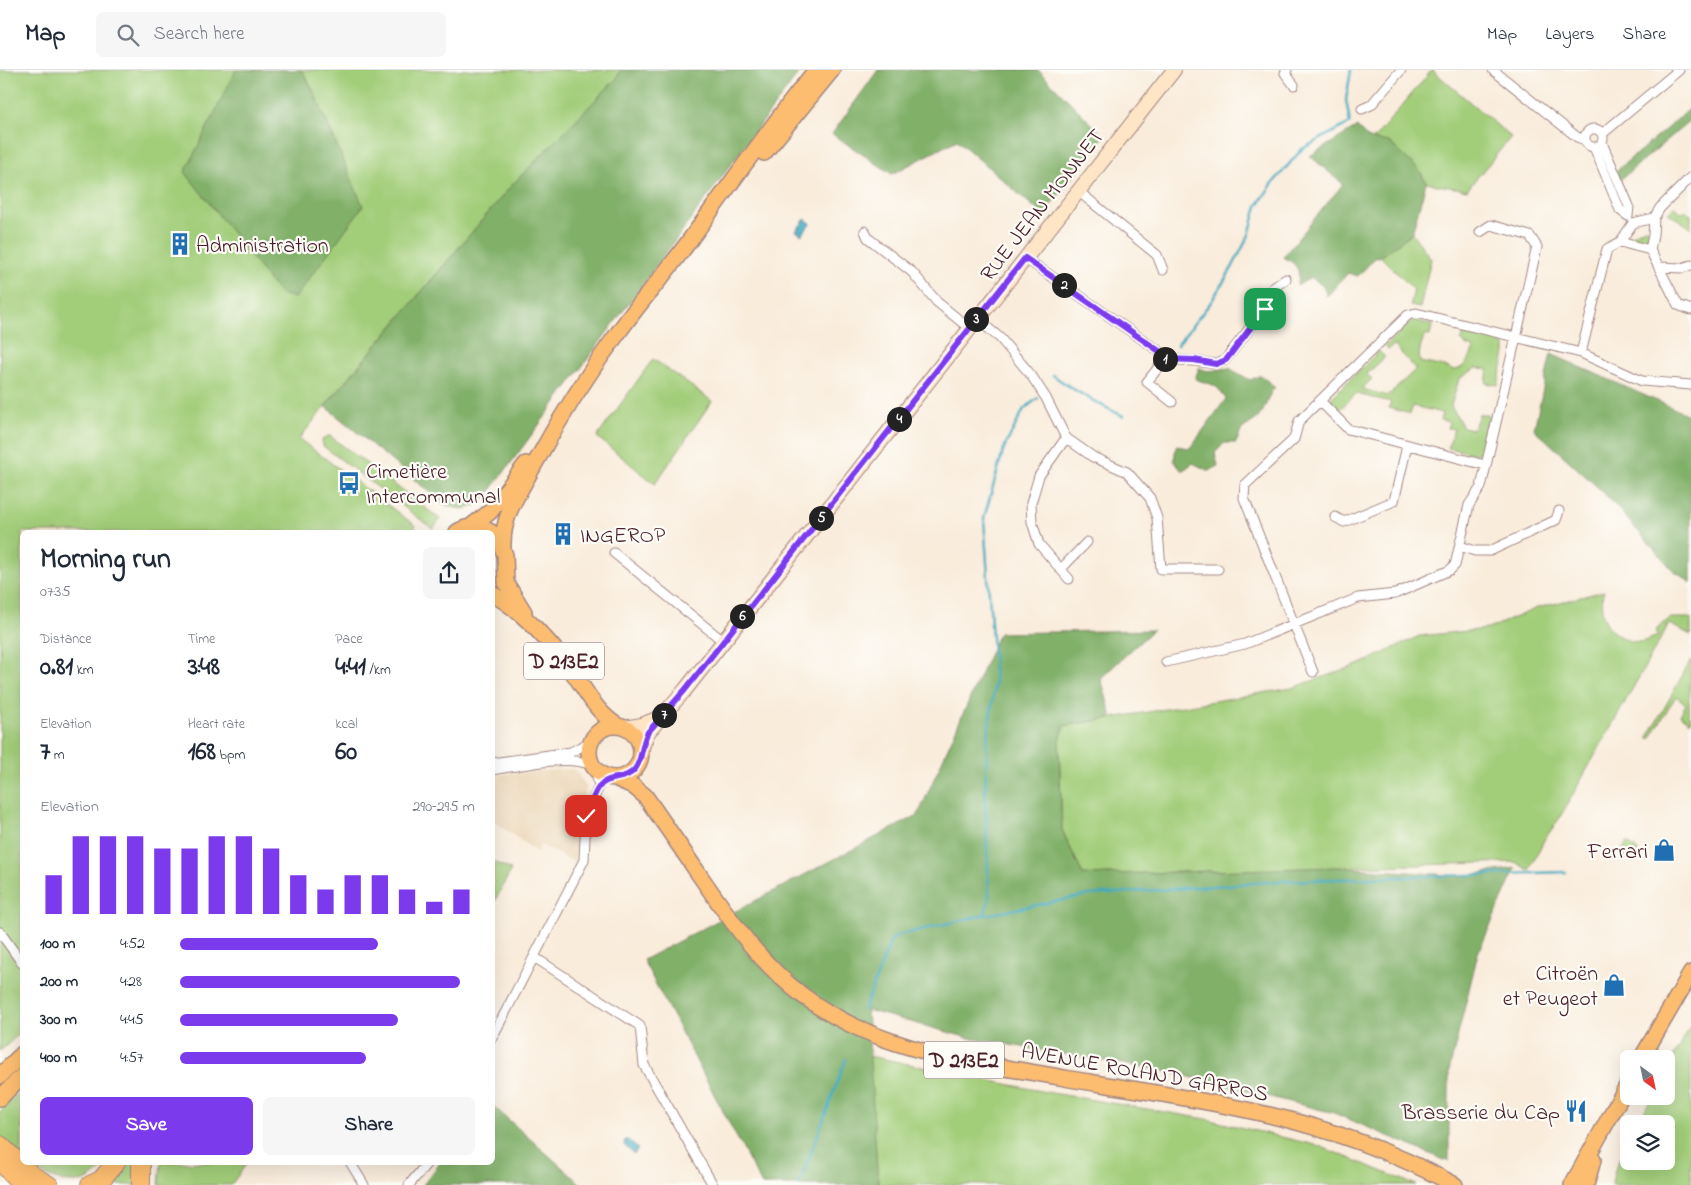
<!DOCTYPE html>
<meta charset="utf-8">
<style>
:root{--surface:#fff;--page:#f6f6f7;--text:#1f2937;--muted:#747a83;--line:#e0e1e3;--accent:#7c3aed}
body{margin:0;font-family:"Indie Flower",sans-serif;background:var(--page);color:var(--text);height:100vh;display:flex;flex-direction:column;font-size:19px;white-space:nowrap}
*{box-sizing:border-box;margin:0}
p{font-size:16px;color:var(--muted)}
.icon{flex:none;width:28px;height:28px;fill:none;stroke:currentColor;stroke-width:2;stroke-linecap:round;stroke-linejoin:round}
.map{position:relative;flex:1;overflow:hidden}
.details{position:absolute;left:20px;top:460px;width:475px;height:635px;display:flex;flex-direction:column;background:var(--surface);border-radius:8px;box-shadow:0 5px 20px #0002}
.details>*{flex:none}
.needle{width:32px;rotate:147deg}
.buttons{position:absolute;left:1620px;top:980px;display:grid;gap:10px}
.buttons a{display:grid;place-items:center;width:55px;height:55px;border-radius:8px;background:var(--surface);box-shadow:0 5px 20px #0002;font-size:25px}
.pin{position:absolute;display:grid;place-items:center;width:42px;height:42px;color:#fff;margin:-21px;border-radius:10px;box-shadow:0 2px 8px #0006}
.km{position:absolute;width:25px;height:25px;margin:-12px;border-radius:50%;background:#222;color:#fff;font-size:14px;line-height:25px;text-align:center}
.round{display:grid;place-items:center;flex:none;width:52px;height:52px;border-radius:8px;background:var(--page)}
.summary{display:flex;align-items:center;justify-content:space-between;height:85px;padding:0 20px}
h1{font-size:28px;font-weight:700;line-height:38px}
.metrics{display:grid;grid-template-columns:repeat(3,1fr);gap:8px;height:85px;padding:5px 20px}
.metrics div{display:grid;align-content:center}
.metrics b{font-size:25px;font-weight:700}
.metrics small{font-size:14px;font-weight:400}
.metrics p{font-size:14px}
.chart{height:140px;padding:10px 20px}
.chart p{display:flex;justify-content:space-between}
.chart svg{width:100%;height:90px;margin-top:5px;stroke:var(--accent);stroke-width:6}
.primary-button{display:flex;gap:10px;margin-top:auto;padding:10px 20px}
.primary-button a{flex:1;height:58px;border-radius:8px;background:var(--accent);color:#fff;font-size:20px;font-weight:700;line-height:58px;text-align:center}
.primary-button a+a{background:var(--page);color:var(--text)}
ul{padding:0 20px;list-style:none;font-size:16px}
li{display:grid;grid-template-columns:80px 60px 1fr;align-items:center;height:38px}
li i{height:12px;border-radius:6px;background:var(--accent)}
header{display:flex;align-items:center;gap:30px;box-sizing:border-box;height:70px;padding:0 25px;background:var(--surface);border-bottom:1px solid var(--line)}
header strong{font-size:24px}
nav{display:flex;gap:28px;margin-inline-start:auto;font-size:18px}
.search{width:350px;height:45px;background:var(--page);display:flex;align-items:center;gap:12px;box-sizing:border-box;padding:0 18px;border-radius:8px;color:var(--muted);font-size:19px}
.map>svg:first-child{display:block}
.built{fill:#ecd8ba}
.green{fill:#a2cd79;stroke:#767652}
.forest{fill:#81b069;stroke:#66684a}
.water{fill:#3fa9bf;stroke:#446475}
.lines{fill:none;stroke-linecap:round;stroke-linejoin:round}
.stream{stroke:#3fa9bf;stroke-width:2.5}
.street-casing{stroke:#a28683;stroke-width:11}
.secondary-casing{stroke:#a28683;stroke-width:16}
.primary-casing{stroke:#a28683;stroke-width:18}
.highway-casing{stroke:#a28683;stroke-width:20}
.street{stroke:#fff;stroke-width:9}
.secondary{stroke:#fee5c5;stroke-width:14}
.primary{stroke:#fcbd6f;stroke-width:15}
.highway{stroke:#fcbd6f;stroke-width:18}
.route-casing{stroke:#fff;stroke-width:10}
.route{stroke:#7c3aed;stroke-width:6}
.labels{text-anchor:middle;stroke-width:4.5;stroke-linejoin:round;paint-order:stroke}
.shield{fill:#fdfcf7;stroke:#806168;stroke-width:1}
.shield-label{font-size:21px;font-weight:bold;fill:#4a1f2b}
.street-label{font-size:22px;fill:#4a1f2b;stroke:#fdfcf7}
.poi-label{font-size:22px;fill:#4a1f2b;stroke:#fdfcf7;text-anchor:start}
</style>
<header>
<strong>Map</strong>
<div class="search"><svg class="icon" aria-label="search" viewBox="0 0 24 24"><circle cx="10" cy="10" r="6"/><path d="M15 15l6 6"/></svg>Search here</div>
<nav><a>Map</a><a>Layers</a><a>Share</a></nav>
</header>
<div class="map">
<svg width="1691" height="1115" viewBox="0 0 1691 1115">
<rect width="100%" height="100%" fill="#fdfcf7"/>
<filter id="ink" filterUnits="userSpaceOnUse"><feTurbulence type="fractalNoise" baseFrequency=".02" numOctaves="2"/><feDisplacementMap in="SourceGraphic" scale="10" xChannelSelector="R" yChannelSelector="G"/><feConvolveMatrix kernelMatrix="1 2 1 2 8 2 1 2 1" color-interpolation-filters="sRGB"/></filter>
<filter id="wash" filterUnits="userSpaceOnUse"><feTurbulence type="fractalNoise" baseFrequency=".0096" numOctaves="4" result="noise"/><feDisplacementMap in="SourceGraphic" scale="20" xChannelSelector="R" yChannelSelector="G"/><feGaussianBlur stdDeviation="1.12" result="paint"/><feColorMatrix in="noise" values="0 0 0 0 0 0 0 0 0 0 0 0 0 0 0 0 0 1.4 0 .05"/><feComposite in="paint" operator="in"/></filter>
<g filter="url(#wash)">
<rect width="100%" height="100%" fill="#f9ecdb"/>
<path class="built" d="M570,699l5,1 12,17 -9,25 -3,22 1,18 -2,10 -33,-17 -4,7 -42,-30 -3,-11 1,-32 8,-5z"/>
<path class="green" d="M0,0h621l-4,9 -106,107 -172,203 -40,50 117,87 -5,6h-389v466l-5,25 1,12 -18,16z
M1432,0l79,67 -44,53 -41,-7 -6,-12 -31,-29 -16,-2z
M1674,136l8,7 3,-3 6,5v13l-23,-15z
M1646,157l3,3 -3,15 -19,-5v-2z
M1412,163l19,26 -11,49 -10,-2 4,-16 -31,-31 -2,-3z
M1413,250l19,5 -2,11 -5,-1c-4,8 -7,18 -5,27l29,6 2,2c11,2 22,-13 22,-23l-6,-1 -6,-5 3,-10 37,10 4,4v8l-7,32 -12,-2 2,-14 -12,-1 -17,11 -8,27 12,21 9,2 2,-1 5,-14 11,2 -7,32 -1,3 -6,3 -28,-6 6,-19 -7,-1 2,-6 -9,-2 2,-7 -29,-7 -3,8 -21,-6 2,-6 -35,-8 -19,18 -8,-8 3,-7 47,-46 6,6 -18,17 5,5 -10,10 26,7 27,-26v-2l-21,-23 -6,5 -3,-4z
M653,289l59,42 -57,83 -58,-47z
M328,366h2l110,83 -7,10 -110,-83 -1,-6z
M1604,521c-9,24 8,50 34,51 6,0 14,-4 20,-6l-2,-6 14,-12h21v17l-22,-11 -110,195 -15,21 -15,30 -14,-8 -432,13 -21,-45 -3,-85 5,-19 228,-38 71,-25 56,-27 69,-7 49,-21z
M1691,590l-2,56 2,1v5l-11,-7 6,-11 -10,-8 -26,43 -2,-2z
M1627,772l11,9 -4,12 -13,-10z
M493,791l18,9 -18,35z
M1691,955v160h-80l6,-22 12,-22v20h37v-37h-28l14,-28h14v-26z
M869,986l177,36 160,27 113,27 97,39h-538z
M22,1020v69l-22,-23v-25z
M26,1093h83c-7,5 -16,15 -25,18 -23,4 -41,-6 -58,-18z
M120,1093h17v22h-36z
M161,1093v-1l86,1 -16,22h-72z"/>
<path class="forest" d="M236,0h66l11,20 50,116 -68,92 -15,-4 -95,-122z
M621,0h180l-316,428c-15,13 -22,13 -40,7l-120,-99 186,-220 105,-107z
M878,0h160l66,66 -61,79 -86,-75 -65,34 -60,-40z
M1691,38v12l-71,60 -4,-9z
M1357,57l12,12 20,3 31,29 6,12 -14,50 -31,23 -6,2 -17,18 -10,-3 -21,23 -4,-10 -12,-9 -14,9c4,-15 1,-22 -14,-29l60,-73 -33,-28z
M1551,284l140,62v167l-19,-14 -67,-75 -71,-65z
M1199,298l9,3 21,-3 21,12 11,-5 14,13 -4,4 -8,19 -6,8 -15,10 -6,14h-12l-9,10 3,13 -9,5 -16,-8 -11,8 -8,-10 2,-15 14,2 36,-49 -10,-13 -21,-7z
M1153,560l-52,48 11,40 -48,8 -5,19 3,85 21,45 253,-8 128,9 52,-8 -38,85 -29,118v91l-115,-49 -164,-41 -201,-34 -102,-28 11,175h-116l-119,-225 275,-145 81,-182z
M493,1036l89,79h-159l17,-22 52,-1z"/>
<path class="water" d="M805,149l6,4 -9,12 -6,-4z
M625,1070h3l10,9 -4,5 -10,-9z"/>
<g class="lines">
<path class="stream" d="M1177,275l34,-43 21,-34 17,-33 8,-29 16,-23 29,-34 48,-26 -4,-23 5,-30
M1053,305c22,17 45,29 70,41
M985,845l104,-20 192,-14 285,-9
M864,940l27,-70 8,-5 85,-20 5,-16 -4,-106 2,-55 8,-55 -11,-165 20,-70 20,-39 14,-11
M799,1115l47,-126"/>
</g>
</g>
<g filter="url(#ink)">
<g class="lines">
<defs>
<path id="street" d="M1287,0l-2,3 9,12
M1493,0l84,67 8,3
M1362,39l9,-4 30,-35
M1585 68a9 9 0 1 1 18 0a9 9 0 1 1-18 0Z
M1602,64l77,-64
M1594,77l26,63 8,6 1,-10 -27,-63
M1078,121l79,64 6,15
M1654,148l-1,17 -3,15 -30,-8 13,-19z
M1654,148l6,-10 31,-31
M865,161l3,7 44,34 25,30 32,26
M1650,180l28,55 13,5
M1025,188l137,95 3,6 -18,23 25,20
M1659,197l23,1 9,-3
M977,249l23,19 31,37 15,23 20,40 27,19 34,15 23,26 7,20 4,51h57
M1581,283l26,-104 13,-7
M1165,289l29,2 22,3 9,-4 40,-51 8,-21 13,-9
M1320,331l28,28 137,36
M1066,368l-27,38 -8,27 1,19 7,22 30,35
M1335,447l9,5 50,-21 13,-55
M1460,476l15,5h15l66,-31 3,-9
M614,483l109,88
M1061,499l26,-27
M1166,592l79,-18 113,-46 37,-4 55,-24 5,-5 14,-60 12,-18 56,-240 -7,-11 -39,-11 -11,7
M1313,602l-69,-174 1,-13 49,-46 5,-18 109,-106 8,-2 165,40 61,28 49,4
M492,693l79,-11 19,-10
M492,700c27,-4 75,-16 99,-5
M0,862l22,31
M534,887l106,69 4,39 69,120
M492,968l92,-178 2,-44 13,-30 -3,-14
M350,1092l14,23
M409,1115l19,-23"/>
<path id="secondary" d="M624,658l18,-3 17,-7
M641,680l7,-18 37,-42 489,-620"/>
<path id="primary" d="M764,83l68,-83
M470,457l20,-15 36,-48
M457,462c11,-7 23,-6 34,0
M498,469l7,16 1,28 18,29
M503,477c-1,-32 15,-52 30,-80 25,-46 53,-91 85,-134 23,-33 51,-63 74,-96 41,-56 80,-113 124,-167
M492,524c30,15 63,54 82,80 14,20 23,39 44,52
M589 682a26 26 0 1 1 52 0a26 26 0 1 1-52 0Z
M617,709l16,7 12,10c17,24 34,49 51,74 31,45 62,92 106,125 78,59 175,67 268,84 62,10 125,19 186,33 68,15 138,40 199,73
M1641,989l50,-86
M0,1006l22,-22
M0,1028l22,-22
M1572,1115l57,-103
M1586,1115l7,-25"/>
<path id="highway" d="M0,1075l32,30 17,10
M0,1091l22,24
M141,1092v23
M90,1115l11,-5 15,-18"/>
</defs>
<use href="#street" class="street-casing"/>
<use href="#secondary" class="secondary-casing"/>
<use href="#primary" class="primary-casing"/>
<use href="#highway" class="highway-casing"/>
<use href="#street" class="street"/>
<use href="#secondary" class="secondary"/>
<use href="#primary" class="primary"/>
<use href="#highway" class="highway"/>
</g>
</g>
<g class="lines" filter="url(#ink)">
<defs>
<path id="route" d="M586,746c4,-9 7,-21 13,-29 8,-12 27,-6 36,-18 8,-10 6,-25 13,-37l37,-42 340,-432 137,95 3,6 29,1 22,4 10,-4 39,-51"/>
</defs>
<use href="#route" class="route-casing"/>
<use href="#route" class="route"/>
</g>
<defs>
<symbol id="building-bare" viewBox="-9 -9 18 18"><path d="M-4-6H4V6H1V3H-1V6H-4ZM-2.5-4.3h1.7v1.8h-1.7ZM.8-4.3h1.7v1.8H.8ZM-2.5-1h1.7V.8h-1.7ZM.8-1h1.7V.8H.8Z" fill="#1f6fb2" stroke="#fdfcf7" stroke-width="2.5" paint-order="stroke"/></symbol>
<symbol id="bus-bare" viewBox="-9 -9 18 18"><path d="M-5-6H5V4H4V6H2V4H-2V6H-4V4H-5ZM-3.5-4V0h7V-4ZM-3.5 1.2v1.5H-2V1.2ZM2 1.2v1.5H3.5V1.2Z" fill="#1f6fb2" stroke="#fdfcf7" stroke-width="2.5" paint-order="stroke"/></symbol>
<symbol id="shop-bare" viewBox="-9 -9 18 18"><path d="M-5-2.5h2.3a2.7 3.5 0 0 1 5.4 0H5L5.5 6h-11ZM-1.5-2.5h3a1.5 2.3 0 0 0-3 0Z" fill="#1f6fb2" stroke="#fdfcf7" stroke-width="2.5" paint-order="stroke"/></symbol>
<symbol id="restaurant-bare" viewBox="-9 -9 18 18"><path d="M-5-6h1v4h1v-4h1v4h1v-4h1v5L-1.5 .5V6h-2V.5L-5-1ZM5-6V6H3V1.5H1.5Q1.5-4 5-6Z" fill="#1f6fb2" stroke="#fdfcf7" stroke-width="2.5" paint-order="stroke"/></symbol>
</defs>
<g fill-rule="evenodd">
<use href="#building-bare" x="164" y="158" width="32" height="32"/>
<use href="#bus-bare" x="333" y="397" width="32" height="32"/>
<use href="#building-bare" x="547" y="448" width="32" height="32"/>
<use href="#shop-bare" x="1648" y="764" width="32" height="32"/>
<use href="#shop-bare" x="1598" y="899" width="32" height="32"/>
<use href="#restaurant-bare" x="1560" y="1025" width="32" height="32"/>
</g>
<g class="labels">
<g class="shield">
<rect x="524" y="572.5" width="80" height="37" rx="4"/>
<rect x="924" y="971.5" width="80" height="37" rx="4"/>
</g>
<g class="shield-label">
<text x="564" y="598">D 213E2</text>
<text x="964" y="997">D 213E2</text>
</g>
<g class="street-label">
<text transform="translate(1041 134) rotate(-52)" y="8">RUE JEAN MONNET</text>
<text transform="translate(1145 1001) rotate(10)" y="8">AVENUE ROLAND GARROS</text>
</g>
<g class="poi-label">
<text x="196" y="182">Administration</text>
<text x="366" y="408">Cimetière<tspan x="366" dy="25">Intercommunal</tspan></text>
<text x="580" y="472">INGEROP</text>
<text x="1648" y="788" text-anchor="end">Ferrari</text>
<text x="1598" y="910" text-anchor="end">Citroën<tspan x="1598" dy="25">et Peugeot</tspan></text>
<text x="1560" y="1049" text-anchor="end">Brasserie du Cap</text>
</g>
</g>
</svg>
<div class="buttons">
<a><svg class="needle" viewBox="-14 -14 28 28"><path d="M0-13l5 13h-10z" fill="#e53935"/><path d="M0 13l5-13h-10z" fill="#747a83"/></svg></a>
<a><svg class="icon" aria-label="layers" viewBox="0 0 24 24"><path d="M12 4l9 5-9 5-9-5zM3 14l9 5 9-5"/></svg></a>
</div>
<div class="pin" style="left:1265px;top:239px;background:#1e9e55"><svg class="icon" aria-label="arrive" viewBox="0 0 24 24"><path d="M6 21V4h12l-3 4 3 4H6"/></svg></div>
<div class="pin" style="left:586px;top:746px;background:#d93025"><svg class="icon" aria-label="check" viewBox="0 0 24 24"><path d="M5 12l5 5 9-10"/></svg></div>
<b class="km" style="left:1165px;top:289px">1</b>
<b class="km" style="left:1064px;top:215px">2</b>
<b class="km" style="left:976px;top:249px">3</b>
<b class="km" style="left:899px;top:349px">4</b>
<b class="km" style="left:821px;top:448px">5</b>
<b class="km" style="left:742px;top:546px">6</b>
<b class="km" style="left:664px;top:645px">7</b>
<section class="details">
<div class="summary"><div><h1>Morning run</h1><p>07:35</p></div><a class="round"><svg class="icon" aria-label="share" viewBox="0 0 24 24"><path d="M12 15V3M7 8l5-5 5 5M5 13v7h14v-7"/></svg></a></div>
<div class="metrics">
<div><p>Distance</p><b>0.81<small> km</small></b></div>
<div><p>Time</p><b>3:48</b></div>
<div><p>Pace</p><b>4:41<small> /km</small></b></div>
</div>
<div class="metrics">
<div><p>Elevation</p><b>7<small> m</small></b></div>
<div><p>Heart rate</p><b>168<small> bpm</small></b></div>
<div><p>kcal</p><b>60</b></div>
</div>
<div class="chart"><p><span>Elevation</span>290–295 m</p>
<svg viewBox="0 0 160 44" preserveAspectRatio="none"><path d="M5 44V25M15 44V6M25 44V6M35 44V6M45 44V12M55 44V12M65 44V6M75 44V6M85 44V12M95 44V25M105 44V32M115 44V25M125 44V25M135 44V32M145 44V38M155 44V32"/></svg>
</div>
<ul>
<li><b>100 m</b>4:52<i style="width:67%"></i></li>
<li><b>200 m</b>4:28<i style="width:95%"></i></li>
<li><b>300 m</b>4:45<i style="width:74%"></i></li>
<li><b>400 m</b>4:57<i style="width:63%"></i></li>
</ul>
<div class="primary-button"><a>Save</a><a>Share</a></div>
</section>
</div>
